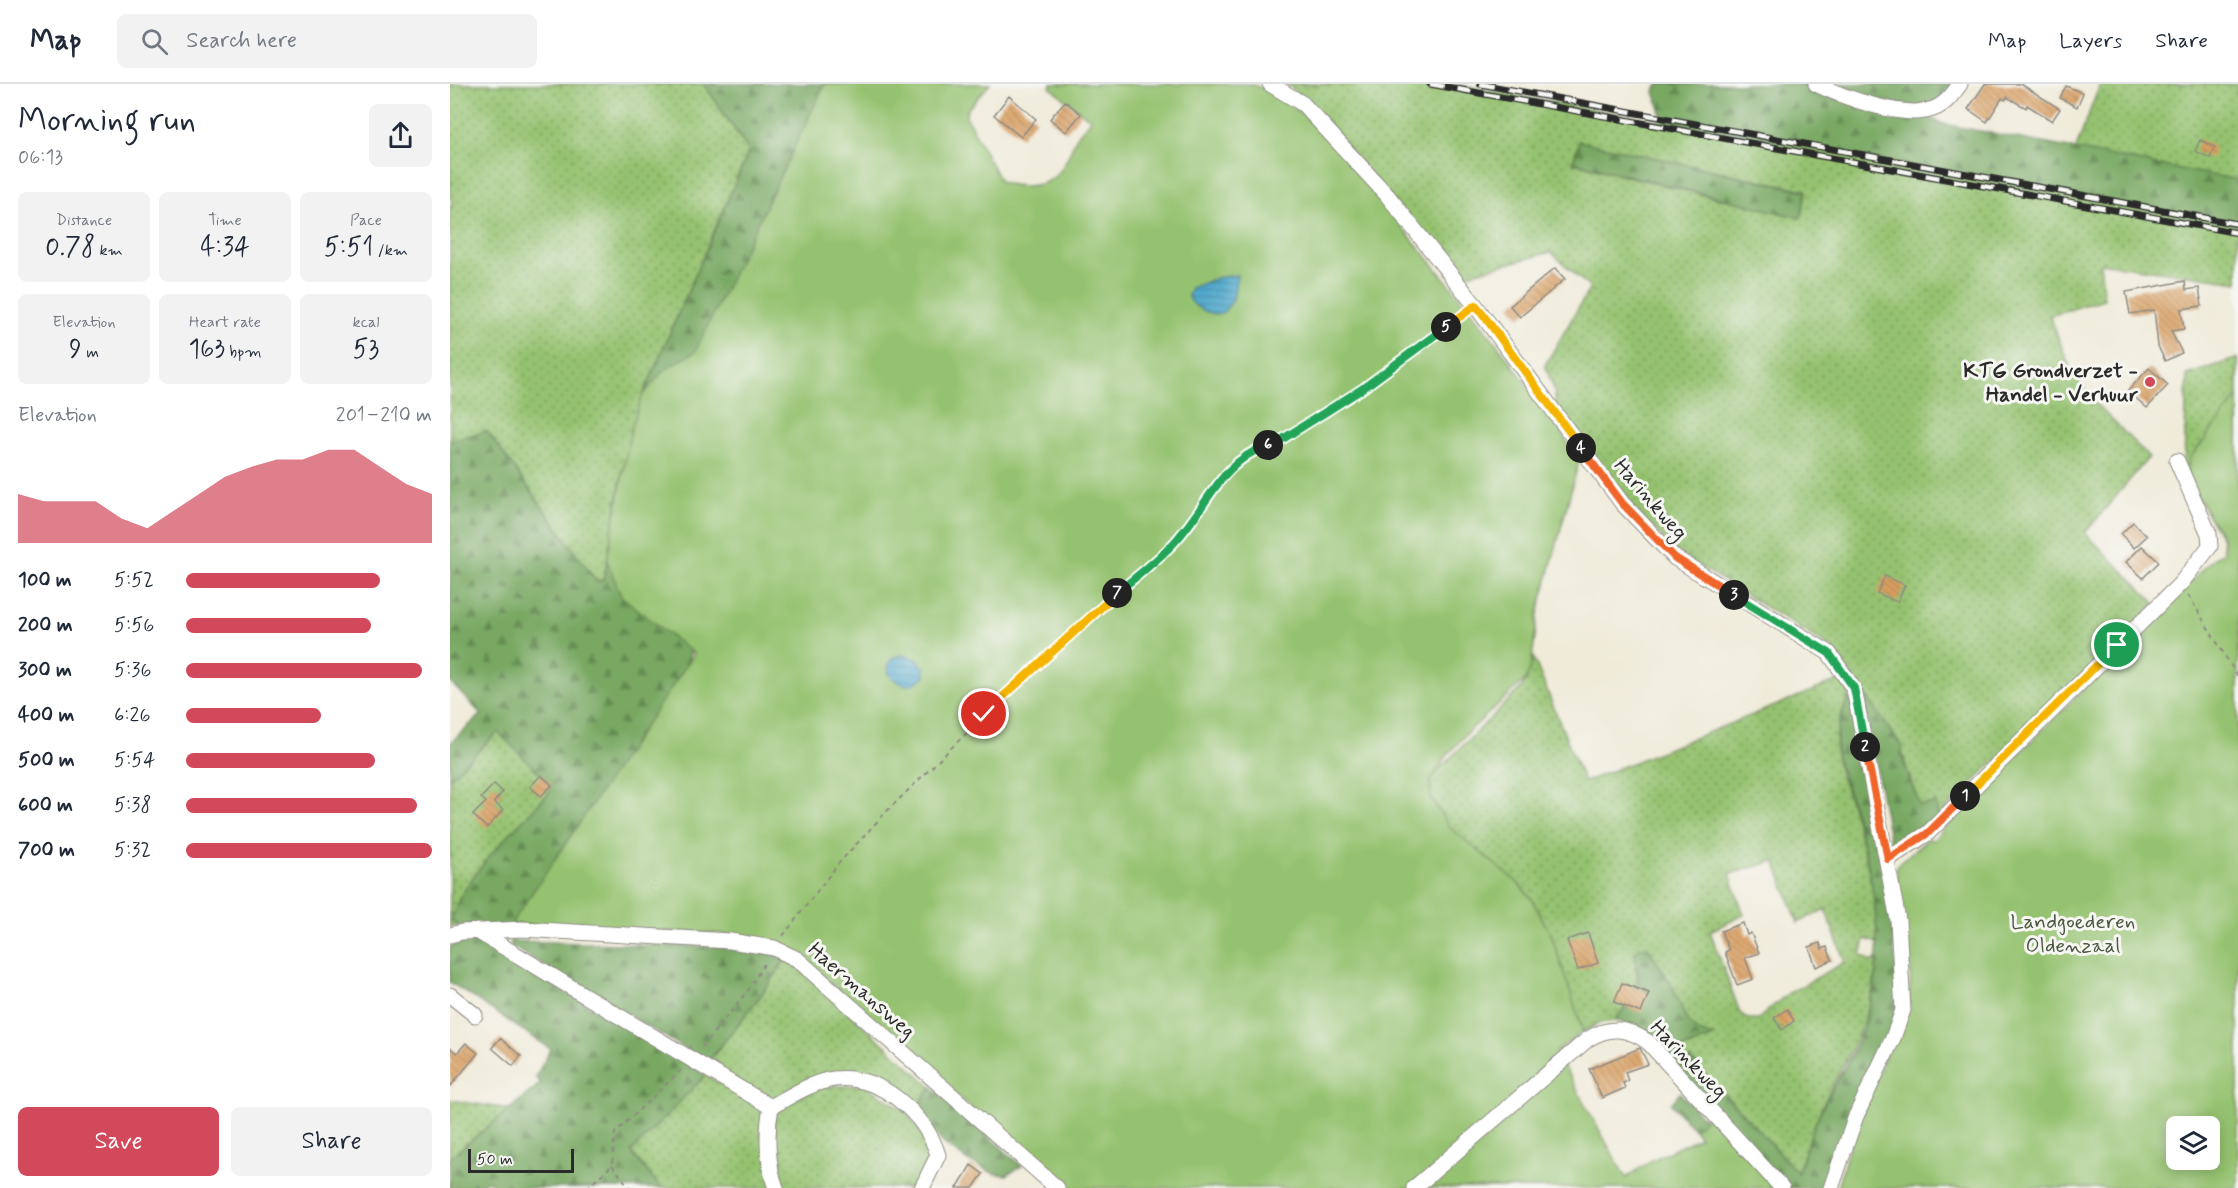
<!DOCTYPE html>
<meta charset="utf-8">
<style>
:root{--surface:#fff;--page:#f2f2f3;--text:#1f2937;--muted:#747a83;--line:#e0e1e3;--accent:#d1495b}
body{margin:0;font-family:Mynerve,sans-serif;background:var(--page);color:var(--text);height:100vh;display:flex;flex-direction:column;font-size:22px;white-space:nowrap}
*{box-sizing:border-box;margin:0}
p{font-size:20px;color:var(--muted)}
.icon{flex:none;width:33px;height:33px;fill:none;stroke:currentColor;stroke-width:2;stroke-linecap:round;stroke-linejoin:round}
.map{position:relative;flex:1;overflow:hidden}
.panel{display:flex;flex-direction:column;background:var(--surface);width:450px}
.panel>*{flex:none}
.tools{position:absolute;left:1716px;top:1032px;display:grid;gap:12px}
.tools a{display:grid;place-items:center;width:54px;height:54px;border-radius:9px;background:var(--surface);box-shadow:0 3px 15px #0003;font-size:30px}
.scale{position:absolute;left:18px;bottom:15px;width:106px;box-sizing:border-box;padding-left:6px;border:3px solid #2b2b2b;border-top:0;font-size:16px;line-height:21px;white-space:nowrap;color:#2b2b2b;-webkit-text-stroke:4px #f6f6f2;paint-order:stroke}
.pin{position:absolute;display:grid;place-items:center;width:51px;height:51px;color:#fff;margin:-26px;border:3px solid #fff;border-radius:50%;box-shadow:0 2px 6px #0007}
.km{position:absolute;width:30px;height:30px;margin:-15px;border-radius:50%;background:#222;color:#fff;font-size:16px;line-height:30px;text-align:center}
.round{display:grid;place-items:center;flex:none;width:63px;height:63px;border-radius:9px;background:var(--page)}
.headline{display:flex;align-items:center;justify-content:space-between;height:102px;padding:0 18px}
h1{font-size:33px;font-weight:600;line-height:45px}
.figures{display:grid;grid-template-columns:repeat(3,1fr);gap:9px;height:102px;padding:6px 18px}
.figures div{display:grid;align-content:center;border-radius:9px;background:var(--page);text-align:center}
.figures b{font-size:26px;font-weight:600}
.figures small{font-size:16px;font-weight:400}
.figures p{font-size:16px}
.chart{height:168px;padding:12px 18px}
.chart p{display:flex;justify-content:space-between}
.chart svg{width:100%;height:108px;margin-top:6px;fill:var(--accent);opacity:.7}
.cta{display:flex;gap:12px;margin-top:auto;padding:12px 18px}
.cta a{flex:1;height:69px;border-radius:9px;background:var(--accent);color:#fff;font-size:24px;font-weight:600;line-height:69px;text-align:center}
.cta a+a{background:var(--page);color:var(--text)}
ul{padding:0 18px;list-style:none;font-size:20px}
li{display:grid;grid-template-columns:96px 72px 1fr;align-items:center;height:45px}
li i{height:15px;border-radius:8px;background:var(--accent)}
header{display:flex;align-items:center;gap:36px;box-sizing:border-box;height:84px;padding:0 30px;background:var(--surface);border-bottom:2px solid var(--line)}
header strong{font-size:28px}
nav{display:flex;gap:33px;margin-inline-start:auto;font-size:21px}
.search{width:420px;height:54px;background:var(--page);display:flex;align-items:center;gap:15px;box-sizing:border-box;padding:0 21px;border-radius:9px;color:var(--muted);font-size:22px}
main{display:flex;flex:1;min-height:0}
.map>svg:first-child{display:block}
.grass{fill:url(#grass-dots);stroke:#60764e;stroke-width:1.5;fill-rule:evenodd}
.forest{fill:url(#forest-firs);stroke:#526a46;stroke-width:1.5}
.park{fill:#95c270;stroke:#60764e;stroke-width:1.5;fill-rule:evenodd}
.water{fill:url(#water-rules);stroke:#3e6a7c;stroke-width:1.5}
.building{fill:url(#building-back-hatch)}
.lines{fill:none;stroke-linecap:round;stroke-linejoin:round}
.minor-casing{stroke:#8e8b82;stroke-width:17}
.path{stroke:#8e8b82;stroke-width:2;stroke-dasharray:4.5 4.5;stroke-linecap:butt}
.minor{stroke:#fff;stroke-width:15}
.rail-casing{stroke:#2b2b2b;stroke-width:7}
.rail{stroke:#f6f6f2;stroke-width:4.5;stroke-dasharray:14;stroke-linecap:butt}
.split-1-casing{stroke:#fff;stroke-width:12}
.split-2-casing{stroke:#fff;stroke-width:12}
.split-3-casing{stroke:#fff;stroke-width:12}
.split-4-casing{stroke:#fff;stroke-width:12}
.split-5-casing{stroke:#fff;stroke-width:12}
.split-6-casing{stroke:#fff;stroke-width:12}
.split-7-casing{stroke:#fff;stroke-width:12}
.split-8-casing{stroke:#fff;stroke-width:12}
.split-1{stroke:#f5b400;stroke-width:8}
.split-2{stroke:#f0652b;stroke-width:8}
.split-3{stroke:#22a559;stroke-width:8}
.split-4{stroke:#f0652b;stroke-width:8}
.split-5{stroke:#f5b400;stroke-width:8}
.split-6{stroke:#22a559;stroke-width:8}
.split-7{stroke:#22a559;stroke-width:8}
.split-8{stroke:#f5b400;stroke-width:8}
.poi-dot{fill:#d1495b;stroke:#f6f6f2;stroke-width:2}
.labels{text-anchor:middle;stroke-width:6;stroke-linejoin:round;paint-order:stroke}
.poi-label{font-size:21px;font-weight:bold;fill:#2b2b2b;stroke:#f6f6f2;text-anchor:end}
.street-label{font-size:21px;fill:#2b2b2b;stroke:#f6f6f2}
.park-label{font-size:21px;fill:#4b5840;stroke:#f6f6f2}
</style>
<header>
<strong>Map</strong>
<div class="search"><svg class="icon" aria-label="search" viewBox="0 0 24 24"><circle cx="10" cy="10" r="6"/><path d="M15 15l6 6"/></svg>Search here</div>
<nav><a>Map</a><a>Layers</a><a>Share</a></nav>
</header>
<main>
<section class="panel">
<div class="headline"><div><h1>Morning run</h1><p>06:13</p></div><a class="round"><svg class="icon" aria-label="share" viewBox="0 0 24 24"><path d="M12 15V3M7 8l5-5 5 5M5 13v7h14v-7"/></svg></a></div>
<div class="figures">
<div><p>Distance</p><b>0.78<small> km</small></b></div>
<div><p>Time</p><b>4:34</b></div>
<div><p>Pace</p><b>5:51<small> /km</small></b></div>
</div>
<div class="figures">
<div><p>Elevation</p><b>9<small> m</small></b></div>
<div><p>Heart rate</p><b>163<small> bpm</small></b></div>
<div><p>kcal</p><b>53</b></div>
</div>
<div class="chart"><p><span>Elevation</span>201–210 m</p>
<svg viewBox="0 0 160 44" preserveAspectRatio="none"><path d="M0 44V24L10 27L20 27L30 27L40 34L50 38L60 31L70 24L80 17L90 13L100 10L110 10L120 6L130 6L140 13L150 20L160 24V44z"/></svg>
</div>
<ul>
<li><b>100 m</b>5:52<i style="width:79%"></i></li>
<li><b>200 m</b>5:56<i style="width:75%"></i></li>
<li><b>300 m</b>5:36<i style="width:96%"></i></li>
<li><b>400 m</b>6:26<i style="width:55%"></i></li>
<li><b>500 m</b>5:54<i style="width:77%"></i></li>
<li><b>600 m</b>5:38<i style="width:94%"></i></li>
<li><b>700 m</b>5:32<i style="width:100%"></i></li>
</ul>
<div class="cta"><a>Save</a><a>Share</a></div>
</section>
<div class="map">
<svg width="1788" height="1104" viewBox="0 0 1788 1104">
<defs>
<pattern id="grass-dots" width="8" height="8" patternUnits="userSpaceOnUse" patternTransform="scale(1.5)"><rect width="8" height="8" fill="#95c270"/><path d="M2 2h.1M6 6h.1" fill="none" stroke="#7a9e5c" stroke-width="1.8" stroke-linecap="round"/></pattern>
<pattern id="forest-firs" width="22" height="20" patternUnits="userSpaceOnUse" patternTransform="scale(1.5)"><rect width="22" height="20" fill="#78a862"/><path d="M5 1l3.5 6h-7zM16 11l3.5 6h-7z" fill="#638951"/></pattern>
<pattern id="water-rules" width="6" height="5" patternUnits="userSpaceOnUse" patternTransform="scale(1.5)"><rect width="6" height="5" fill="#50a9cd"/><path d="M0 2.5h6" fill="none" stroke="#438aa7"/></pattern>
<pattern id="building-back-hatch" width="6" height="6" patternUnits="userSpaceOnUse" patternTransform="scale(1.5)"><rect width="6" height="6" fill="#da9f61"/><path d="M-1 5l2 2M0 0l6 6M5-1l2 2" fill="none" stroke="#b18250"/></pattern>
</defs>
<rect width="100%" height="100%" fill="#f6f6f2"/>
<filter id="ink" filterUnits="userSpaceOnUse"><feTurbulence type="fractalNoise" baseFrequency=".0167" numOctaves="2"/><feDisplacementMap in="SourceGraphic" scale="12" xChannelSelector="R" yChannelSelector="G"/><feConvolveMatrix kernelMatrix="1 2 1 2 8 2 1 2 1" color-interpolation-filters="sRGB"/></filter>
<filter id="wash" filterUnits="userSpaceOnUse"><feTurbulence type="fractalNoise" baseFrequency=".008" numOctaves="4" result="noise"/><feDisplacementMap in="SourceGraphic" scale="24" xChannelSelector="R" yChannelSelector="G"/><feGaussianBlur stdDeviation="1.35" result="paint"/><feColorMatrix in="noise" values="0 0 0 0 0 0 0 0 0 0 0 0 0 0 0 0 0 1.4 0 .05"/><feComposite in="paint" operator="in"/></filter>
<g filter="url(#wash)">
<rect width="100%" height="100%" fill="#f0ebd9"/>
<path class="grass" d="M0,0h254l45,67 -108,249 -20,79 -17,100 -7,3 -110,-150 -37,8v-235l3,-3 -3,-3z
M837,0h165l786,140v58l-138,-19 4,36 -54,17 21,55 24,32 54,54 -64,76 70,70 -217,214c-5,-3 -12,-6 -17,-10 -4,-4 -20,-53 -19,-60l-69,-98 -156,-97 -46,-47 -76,-99v-13l-10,-28 45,-77 -39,-36 -94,25 -138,-164zM1129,58l227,48v1l-86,8 -147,-36z
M1650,0h138v96l-163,-29z
M1788,274v220l-15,-26 -1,-13 -36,-62 -2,-12 3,-90z
M1083,572l51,126 258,-103 8,16c-8,15 -14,35 -14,53 -1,18 10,39 15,57 13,44 28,94 27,140l-3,-3 -10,-3 -4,16 12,7 4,-5c-4,72 -33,98 -59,159 -8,19 -14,38 -20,57l-107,-113 -15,11 -9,-9 15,-13 33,-13c-29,-2 -32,-25 -42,-47 -6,-14 -17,-28 -25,-41l-13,18c8,22 -8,37 -20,55l-16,2 -16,9 -4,-15 -499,171 354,-414 87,-86 6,-10zM1325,777l23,62 27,-14 20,53 -58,32 -29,25h-10l-8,-6 -30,-82 34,-16 -14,-41z
M48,647l53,53v7l-93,135 -8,1v-149z
M335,876l9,4 138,123 -17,22 -54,-32 -93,22 -60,-37 54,-68z
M256,991l57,34 8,79h-110l-30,-36z
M415,1001l42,27 23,36 -5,20 -12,20h-133l-5,-17 -1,-54 4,-8 40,-22z
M0,1016l59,9 -59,49z"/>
<path class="forest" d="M254,0h138l-154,576 108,71 -17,211 -54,-8 -267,-8 -6,-5c3,-36 70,-100 96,-127l3,-9 -53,-53 -48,46v-35l31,-29 -31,-32v-242l37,-9 110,151 7,-3 17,-100 20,-79 108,-249z
M1209,0h145l24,13 97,19 18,8 295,56v44l-574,-103 -10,-29z
M1384,0h120c-5,5 -10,13 -16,17 -20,15 -83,-8 -104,-17z
M1129,57l227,50 -5,27 -228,-56z
M1405,597l47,66 -1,8 19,51 16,-3 2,14 -12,11 -35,21 -24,-132z
M1400,611l38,196 10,93 -2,33 -69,171h-38l-113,-117 15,-12 107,114c7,-20 12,-42 22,-60 16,-33 38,-64 48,-99 24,-79 -4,-179 -31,-255 -2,-21 3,-45 13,-64z
M24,855l232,136 -75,77 30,36h-164l-9,-7 -15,7h-23v-30l91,-75 -6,-6 16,-28 -101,-67v-36z
M60,857l221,6 40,6 14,7 -23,34 -54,68 -197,-116z
M1190,863l8,1c8,13 18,26 25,40 11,23 13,47 43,48l-34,13 -15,13c-13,-15 -31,-40 -52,-41l23,-34 1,-10 -5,-24z
M482,1003l90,79 -15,9 -12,-1 -27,-13 -25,-18 -28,-34z
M1230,1009l89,95 -27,-6 -71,-78z"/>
<path class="park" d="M375,0h165l-23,26 -1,6 34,65c9,4 17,5 27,5 33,-1 38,-22 49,-48 3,-6 10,-12 15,-18l-41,-33 1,-3h200c61,21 110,93 150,142 63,75 126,152 178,235l-41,153 -7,52 -4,12 -60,55 -23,26 -14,23 1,16 18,29 68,55 14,16 21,39 31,94 -27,21 70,126 26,-18 48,-23 -6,-8 21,-19 74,78h-728l-271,-241 -35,-10 -31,-3 -213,-10 183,-270 -73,-58 -14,-36 24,-131 11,-33 22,-26 31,-18z
M1788,313v791h-401l12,-41 59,-148c7,-33 -1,-47 -6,-77 -3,-19 -4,-37 -6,-56l33,-28 3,3 282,-283 9,-6v-13l-37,-62 4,-19zM1726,1042h34v34h-34z"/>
<path class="water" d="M787,191l-4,25 -11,14c-15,0 -27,-4 -34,-18l3,-8 26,-10z
M452,571l15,4 8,10v7c-14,13 -23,11 -36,-1l-1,-9 4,-8z"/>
<g id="blocks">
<path class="building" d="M1535,0h36l39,25 -8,12 -25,-16 -1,3 -19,-11 -2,3 -3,-2 -15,24 -19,-13z
M1616,2l17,7 -6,14 -17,-9z
M559,12l27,23 -15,18 -27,-22z
M615,17l16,13 -15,18 -16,-13z
M1750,56l15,7 -5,11 -15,-7z
M1105,184l10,11 -45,38 -10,-11z
M1735,197l1,9 13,-2 3,18 -21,3 3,20 -13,2 11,22 -17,8 -7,-15 -4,-36 -24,4 -4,-22z
M1699,284l19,17 -21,23 -19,-17z
M1683,438l14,14 -13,12 -13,-14z
M1692,462l17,16 -16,16 -17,-16z
M1435,492l20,9 -8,17 -20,-9z
M91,691l11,10 -11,11 -11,-9z
M44,700l9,8 -9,10 9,8 -16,18 -14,-13 13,-13 -5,-4z
M1293,839l4,12 4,-2 8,20 -14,5 8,21 -16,6 -12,-33 4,-2 -8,-19z
M1138,849l10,30 -20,7 -11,-30z
M1370,859l2,6 5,-2 5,13 -16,7 -7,-20z
M1172,899l27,10 -8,20 -27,-11z
M1337,925l7,12 -12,9 -8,-12z
M50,954l21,18 -8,10 -21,-18z
M16,959l12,10 -28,34v-39l7,5z
M1190,964l8,16 -23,8 3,9 -5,2 2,5 -23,10 -13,-29z
M521,1081l12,9 -10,14h-16z"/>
</g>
</g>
<g filter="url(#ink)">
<use href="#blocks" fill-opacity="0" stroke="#8e8b82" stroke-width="1.5"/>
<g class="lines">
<defs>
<path id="minor" d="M820,0l33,20 84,91 88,110 147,198 53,55 154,95 25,36 44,231 5,90 -10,28 -37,78 -25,72
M1366,0c27,13 89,36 117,25 12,-4 20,-15 27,-25
M1438,775l40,-26 253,-250 29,-37 -1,-12 -32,-73
M27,847l294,176
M0,851l12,-3 60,-3 208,12 44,7 23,11 260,229
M0,911l25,20
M321,1023c19,-11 41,-25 63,-28 46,-5 91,34 104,76l-16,33
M321,1023c-5,25 -4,57 5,81
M964,1104l174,-149c22,-14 40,-11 60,3l134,146"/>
</defs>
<use href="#minor" class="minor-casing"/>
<path class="path" d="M1738,511l50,82
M333,852l55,-72 49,-53 152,-149 140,-125 35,-52 24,-22 14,-12 26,-9 84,-53 102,-75
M252,963l47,-58 17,-28
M162,1081l18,23
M137,1104l25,-23 3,-32 67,-64"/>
<use href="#minor" class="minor"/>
<defs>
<path id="rail" d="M980,0l808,149
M1030,0l758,140"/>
</defs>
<use href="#rail" class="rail-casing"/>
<use href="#rail" class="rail"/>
</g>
</g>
<g class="lines" filter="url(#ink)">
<defs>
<path id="split-1" d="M1515,712l152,-151"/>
<path id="split-2" d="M1415,663l23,112 40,-26 37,-37"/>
<path id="split-3" d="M1284,511l95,58 25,35 11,59"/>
<path id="split-4" d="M1131,364l41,55 53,55 59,37"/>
<path id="split-5" d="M996,243l30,-22 105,143"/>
<path id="split-6" d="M818,361l10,-3 84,-53 84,-62"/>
<path id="split-7" d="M667,509c20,-18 45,-35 62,-56 30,-34 42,-75 89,-92"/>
<path id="split-8" d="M534,630l133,-121"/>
</defs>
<use href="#split-1" class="split-1-casing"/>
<use href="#split-2" class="split-2-casing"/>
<use href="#split-3" class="split-3-casing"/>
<use href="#split-4" class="split-4-casing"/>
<use href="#split-5" class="split-5-casing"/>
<use href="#split-6" class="split-6-casing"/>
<use href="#split-7" class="split-7-casing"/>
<use href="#split-8" class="split-8-casing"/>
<use href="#split-1" class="split-1"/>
<use href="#split-2" class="split-2"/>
<use href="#split-3" class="split-3"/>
<use href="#split-4" class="split-4"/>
<use href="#split-5" class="split-5"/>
<use href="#split-6" class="split-6"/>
<use href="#split-7" class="split-7"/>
<use href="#split-8" class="split-8"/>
</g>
<circle class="poi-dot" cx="1700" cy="298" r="6"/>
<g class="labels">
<g class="poi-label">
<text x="1688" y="293">KTG Grondverzet -<tspan x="1688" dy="24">Handel - Verhuur</tspan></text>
</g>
<g class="street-label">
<text transform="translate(1201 415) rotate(49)" y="7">Harinkweg</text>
<text transform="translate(412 906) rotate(41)" y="7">Haermansweg</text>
<text transform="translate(1239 975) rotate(46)" y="7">Harinkweg</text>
</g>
<g class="park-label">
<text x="1623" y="844">Landgoederen<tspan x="1623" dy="24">Oldenzaal</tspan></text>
</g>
</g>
</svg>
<div class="tools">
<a><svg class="icon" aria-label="layers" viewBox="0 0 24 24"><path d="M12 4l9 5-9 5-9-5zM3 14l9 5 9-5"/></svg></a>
</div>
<div class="scale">50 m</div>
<div class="pin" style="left:1667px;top:561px;background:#1e9e55"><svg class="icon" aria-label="arrive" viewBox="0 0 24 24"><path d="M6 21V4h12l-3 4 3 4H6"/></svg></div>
<div class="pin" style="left:534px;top:630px;background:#d93025"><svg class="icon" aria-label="check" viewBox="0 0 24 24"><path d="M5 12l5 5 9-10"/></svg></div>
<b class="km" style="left:1515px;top:712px">1</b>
<b class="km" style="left:1415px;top:663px">2</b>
<b class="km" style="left:1284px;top:511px">3</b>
<b class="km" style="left:1131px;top:364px">4</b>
<b class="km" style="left:996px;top:243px">5</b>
<b class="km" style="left:818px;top:361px">6</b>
<b class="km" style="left:667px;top:509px">7</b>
</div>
</main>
